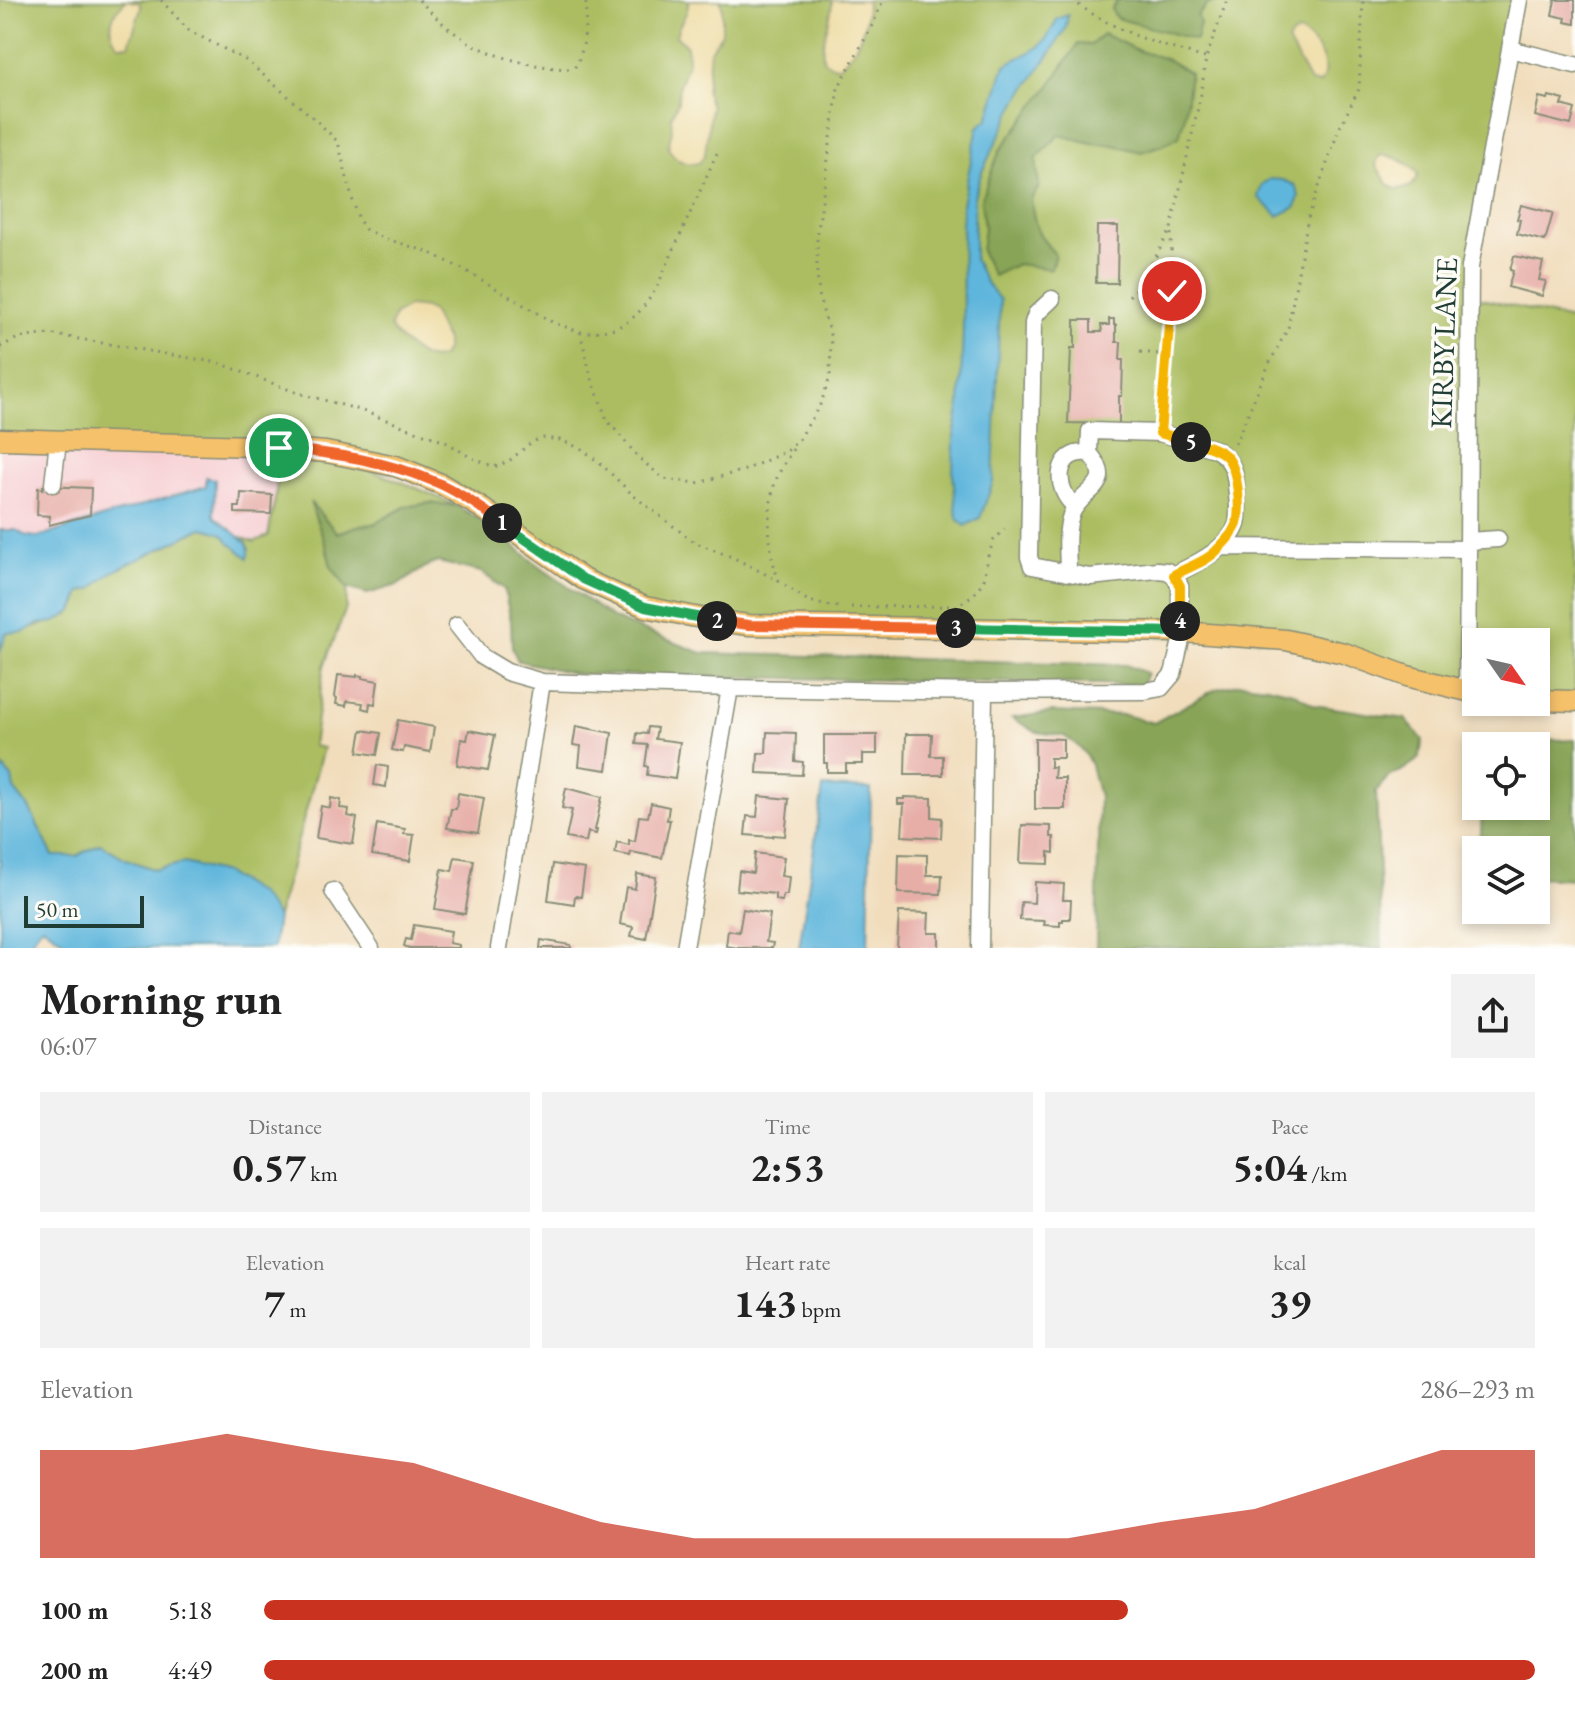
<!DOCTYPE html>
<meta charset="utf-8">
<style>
:root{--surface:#fff;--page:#f2f2f2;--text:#222;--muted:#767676;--accent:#c8321e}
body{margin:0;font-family:"EB Garamond",serif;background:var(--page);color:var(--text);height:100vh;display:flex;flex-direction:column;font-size:30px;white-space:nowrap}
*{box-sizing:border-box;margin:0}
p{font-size:26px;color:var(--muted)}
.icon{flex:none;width:44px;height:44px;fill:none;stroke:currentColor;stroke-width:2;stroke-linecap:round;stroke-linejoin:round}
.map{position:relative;height:948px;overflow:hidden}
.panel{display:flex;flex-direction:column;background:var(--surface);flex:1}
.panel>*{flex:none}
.needle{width:52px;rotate:124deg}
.controls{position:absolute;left:1462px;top:628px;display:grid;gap:16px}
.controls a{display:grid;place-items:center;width:88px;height:88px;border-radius:0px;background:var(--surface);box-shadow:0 4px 12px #0003;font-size:40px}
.scale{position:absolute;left:24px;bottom:20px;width:120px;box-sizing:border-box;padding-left:8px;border:4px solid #1f3d34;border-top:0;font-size:22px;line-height:28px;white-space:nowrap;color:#1f3d34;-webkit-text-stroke:6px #fdfcf7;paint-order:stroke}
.pin{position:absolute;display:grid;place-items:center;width:68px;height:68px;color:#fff;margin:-34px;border:4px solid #fff;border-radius:50%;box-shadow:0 2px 8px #0007}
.km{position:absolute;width:40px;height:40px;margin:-20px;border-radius:50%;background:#222;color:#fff;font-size:22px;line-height:40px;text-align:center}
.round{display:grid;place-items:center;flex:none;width:84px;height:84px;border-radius:0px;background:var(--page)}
.summary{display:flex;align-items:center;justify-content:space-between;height:136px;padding:0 40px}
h1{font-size:44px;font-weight:700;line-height:60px}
.figures{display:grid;grid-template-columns:repeat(3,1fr);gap:12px;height:136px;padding:8px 40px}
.figures div{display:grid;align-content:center;border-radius:0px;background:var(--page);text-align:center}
.figures b{font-size:40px;font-weight:700}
.figures small{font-size:22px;font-weight:400}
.figures p{font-size:22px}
.chart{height:224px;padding:16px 40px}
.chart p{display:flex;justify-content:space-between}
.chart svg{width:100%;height:144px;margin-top:8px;fill:var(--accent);opacity:.7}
ul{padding:0 40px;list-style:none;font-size:26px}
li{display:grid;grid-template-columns:128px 96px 1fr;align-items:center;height:60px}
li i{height:20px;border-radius:10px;background:var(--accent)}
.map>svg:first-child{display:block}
.built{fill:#f7cfd3}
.green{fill:#abbd60;stroke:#657d4a;stroke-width:2}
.forest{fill:#88a456;stroke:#547045;stroke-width:2}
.sand{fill:#eeda9e;stroke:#868c69;stroke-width:2}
.water{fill:#5fb6dc;stroke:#3f7a88;stroke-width:2}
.building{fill:#e7aea8}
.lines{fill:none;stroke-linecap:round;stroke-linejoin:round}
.minor-casing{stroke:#888d78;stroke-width:19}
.major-casing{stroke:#888d78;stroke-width:23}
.path{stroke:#888d78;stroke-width:3;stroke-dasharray:2 6;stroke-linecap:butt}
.minor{stroke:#fff;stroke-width:16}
.major{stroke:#f5c16b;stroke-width:20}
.split-1-casing{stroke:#fff;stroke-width:16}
.split-2-casing{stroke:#fff;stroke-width:16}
.split-3-casing{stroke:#fff;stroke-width:16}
.split-4-casing{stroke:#fff;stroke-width:16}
.split-5-casing{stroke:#fff;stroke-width:16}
.split-6-casing{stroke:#fff;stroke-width:16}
.split-1{stroke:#f0652b;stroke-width:10}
.split-2{stroke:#22a559;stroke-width:10}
.split-3{stroke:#f0652b;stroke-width:10}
.split-4{stroke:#22a559;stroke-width:10}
.split-5{stroke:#f5b400;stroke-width:10}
.split-6{stroke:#f5b400;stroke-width:10}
.labels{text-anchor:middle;stroke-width:7;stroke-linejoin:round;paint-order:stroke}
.street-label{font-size:30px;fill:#1f3d34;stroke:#fdfcf7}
</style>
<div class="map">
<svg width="1575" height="948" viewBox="0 0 1575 948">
<rect width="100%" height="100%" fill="#fdfcf7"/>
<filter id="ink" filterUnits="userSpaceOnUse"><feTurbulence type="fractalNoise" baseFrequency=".0125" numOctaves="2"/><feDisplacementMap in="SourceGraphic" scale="16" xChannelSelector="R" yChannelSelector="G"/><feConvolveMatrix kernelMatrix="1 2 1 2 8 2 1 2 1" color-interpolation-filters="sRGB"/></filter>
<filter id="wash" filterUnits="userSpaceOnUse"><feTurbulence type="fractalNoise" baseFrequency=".006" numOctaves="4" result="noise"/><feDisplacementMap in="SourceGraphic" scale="32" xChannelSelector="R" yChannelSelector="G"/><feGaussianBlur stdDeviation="1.8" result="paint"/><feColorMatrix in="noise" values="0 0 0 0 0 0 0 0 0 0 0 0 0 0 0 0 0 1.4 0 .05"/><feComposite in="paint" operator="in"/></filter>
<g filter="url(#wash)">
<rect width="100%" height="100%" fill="#f1ddbc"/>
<path class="built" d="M279,448l-3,46 -8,42 -14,6 -13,-5 -15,-10 -12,-11 -8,-38v8l-168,51 -12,-1 -10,-6h-16v-80z"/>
<path class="green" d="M0,0h1519l-49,296 105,25v380l-39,-1v-58h-60v51l-190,-53 -537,-15 -104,-18 -204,-123 -82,-18 53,20 45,20 -28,-3 -24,4 -31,17 -17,2 -21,7 -25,-28 15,41 5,20 16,22 -1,20 -22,58 -11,80 10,2 -46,169 -19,-23 -34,-21 -40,-10 -28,7 -30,-11 -26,-15 -23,12h-24l-24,-48 -15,-19 -2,-11 -12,-13v-112l6,-20c13,-1 59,-13 67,-22 4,-4 6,-14 8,-19l11,-3 20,-17 91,-44 15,3 9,7 2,3 13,12 7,-4 -2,-6 -6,-6 13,5 14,-6 8,-42 3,-45 -279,-10z"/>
<path class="forest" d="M1118,0h101l-12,5 -10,11 3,7 -4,17 -80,-22 -5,-9z
M1103,34l36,17 27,8 24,14 -5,42 -6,22 -17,8 -21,7 -27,-7 -22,-2 -33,-8 -23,24 3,28 -8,12c3,26 6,36 24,55l-4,15 -34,-5 -24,12 -12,-25 3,-23 -3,-28 9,-25 10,-25 51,-66 27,-40 13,1z
M310,502l27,31 20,-7 17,-2 31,-17 24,-4 28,3 34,20 46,39 77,54 88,34 424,12 21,8 -5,12 -565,-11 -59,-13 -6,-13 -1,-27 -7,-32 -23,-17 -43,-10 -11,4 -29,19 -31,9 -20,-6 -16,-22 -5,-20z
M1242,683l25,3 26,6 21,13 91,14 18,21 -4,19 -18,12 -12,5 -13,15 6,157h-286l3,-151 -8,-32 -5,-10 -9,-10 -13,-9 -28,-4 -24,-14 41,-6 72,3 29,8 62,-34z
M1490,739l85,1v139l-39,-2v-27h-60l5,-17 1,-27h54v-60h-49z"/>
<path class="sand" d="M127,0l13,3 1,5 -12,37h-10c-16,-14 -6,-34 8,-45z
M688,0h32l2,6v27l-12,17 -4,42 5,15 -6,47 -6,9c-15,3 -23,-3 -31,-15l4,-18 -1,-13 7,-15 1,-17 9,-23 -1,-16 -11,-10c2,-14 14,-22 12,-36z
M832,0h34l1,4c0,23 -10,47 -28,62h-6l-9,-5c-6,-19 9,-41 8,-61z
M1299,32c18,10 33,34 21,52l-10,-2 -22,-40 3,-6z
M1381,155c13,0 30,9 37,19 -4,13 -9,15 -23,15l-8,-6 -11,-18 1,-5z
M409,306l16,2 8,5 13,28v9l-4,7c-5,1 -8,3 -13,1 -11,-2 -36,-22 -39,-32l5,-11z"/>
<path class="water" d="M1068,15l-2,13 -14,23 -36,52 -34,68 -8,26v62l12,24 14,17 -7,182 -13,36 -15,8 -8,-8 -4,-44 1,-37 6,-33 3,-73 -1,-127 16,-77 10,-8 17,-54c28,-15 39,-15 52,-46z
M1270,179l13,1 12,5 4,11 -3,11 -18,9 -20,-19 4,-13z
M206,477l9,2 -1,37c7,7 30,22 33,28 3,5 2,9 1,14l-20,-17c-4,-9 -16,-11 -26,-13l-90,44 -20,17 -11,3 -8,19 -18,11 -18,2 -13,8 -18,1 -6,20v-123h16l10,6 12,1 168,-51z
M0,765l12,13 2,11 15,19 24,48h24l23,-12 26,15 29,11 29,-7 41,10 34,21 18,23 -4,31h-199l-32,-22 -16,22h-26z
M823,787l48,2 -3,159h-69z"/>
<g id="blocks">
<path class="building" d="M1555,0h20v24l-10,-2 1,-4 -14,-3z
M1549,96l15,4 -2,5 13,4 -4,16 -36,-9 4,-19 9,2z
M1521,205l32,8 -8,28 -28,-7 3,-14 -3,-1z
M1097,226h21l-1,57h-21z
M1514,256l29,6 -4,18 7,1 -4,15 -34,-9 5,-16 -3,-1z
M1109,319h5v6h2v17h5l-1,18h3l-1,36h-3v28l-51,-1 3,-75h4v-28h16v12h11l-1,-7h8z
M43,486l48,2 -1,27 -41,10 1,-9 -13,-1 1,-27 5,1z
M241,493l31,2 -1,19 -36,-1v-6h5z
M338,675l19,2v-2l5,1v2l16,3 -3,23 -5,-1 -1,7 -7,-2 1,-5 -16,-2 -1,5 -10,-2 1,-6 -2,-1z
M398,720l36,7 -4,25 -26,-5 -1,5 -11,-2z
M576,726l36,7 -5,37 -28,-4 2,-20 -8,-1z
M648,727l9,1 -2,11 25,3 -5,37 -28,-4 1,-8 -3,-1 3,-21 -12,-1 1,-11 10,1z
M362,730l19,3 -4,22 -19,-3z
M469,730l26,5 -7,35 -31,-5 4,-26 6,1z
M767,732l29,1 -1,28 8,1 -1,13 -45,-2 1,-20h8z
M906,734h26l-1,22h12v19h-38z
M824,735h53v19h-14v10h-17v8h-19v-9h-3z
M1035,738l28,1v19h-13v9h5l-1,11h11v31h-30z
M377,765l11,2 -2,20 -12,-2z
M566,788l36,9 -7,33h2l-1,4 -8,-2 -2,10 -20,-4 6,-28 -10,-2z
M458,793l26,5 -6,35 -31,-5 4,-19h5z
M759,796l30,3 -4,37 -12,-1v2l-28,-2 2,-19 10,1z
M904,797l28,1v19l10,1 -1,20 -39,-2 2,-32h-6v-5h6z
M331,798l10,2 -1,8 9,1 -1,7 9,2 -4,26 -37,-6 5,-32 9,2z
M651,803l18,4 -2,13h3l-8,38 -31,-6 -1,4 -15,-3 2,-11 12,3v-5l6,1 4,-25 9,1z
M377,824l28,5 -1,5 10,1 -4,26 -38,-6z
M1022,825l29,1v11h3v16l-5,-1v12l-29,-1z
M755,853l29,4 -3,19 8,1 -2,18h-4l-1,6 -7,-1v-6l-38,-4 2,-19 14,2z
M899,854l28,1v20h15l-1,19 -43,-1z
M455,857l19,3 -9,54 -30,-5 7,-40 10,2z
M553,864l32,5 -4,28 -6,-1 -1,8 -26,-4z
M637,874l19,3 -10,62 -15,-3 2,-9 -13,-3 6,-37 9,2z
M1035,882l29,2 -1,16h8l-1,19h-7v2h-3v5l-16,-1 1,-4 -25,-1 1,-18 13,1z
M743,909l27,5 -4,28 7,1 -1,5h-33l-13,-2 2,-16 11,2z
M899,912l30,1 -1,20h11v15h-42z
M414,925l37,6 -2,12 10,2v3h-50l-5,-2 2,-7 5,1z
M541,940l30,5v3h-31z"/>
</g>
</g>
<g filter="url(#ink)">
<use href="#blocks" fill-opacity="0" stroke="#888d78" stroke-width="2"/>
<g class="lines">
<defs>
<path id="minor" d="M1510,49l65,16
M1052,299l-16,15 -3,9 -4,234 3,9 58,11 67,-7 10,1 7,4
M53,484l5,-43
M1468,541l30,-2
M1221,547l247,2
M1068,573c0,-19 -3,-40 3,-58 9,-26 48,-28 18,-62 -34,-4 -36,36 -14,53
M457,625l25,32 25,15 35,10 188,6 254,4 161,-1 16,-3 12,-14 10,-42 -3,-11v-35l-6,-11c21,-11 56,-27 63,-51 3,-13 0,-26 -1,-39 -1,-17 -6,-27 -21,-36l-55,-16 -70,-2 -1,22
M1467,692l3,-425 49,-267
M333,891l38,57
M499,948l43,-266
M685,948l45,-260
M980,948l4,-256"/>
<path id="major" d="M0,439l253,7 73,6 70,14 45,18 42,25 100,70 62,28 66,13 38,5 434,7 103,8 58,13 63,23 69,17
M1536,700l39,1"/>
</defs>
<use href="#minor" class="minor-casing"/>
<use href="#major" class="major-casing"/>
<path class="path" d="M161,0l27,30 59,31 71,61 20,20 14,56 7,22 6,9 13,7 53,17 41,21 80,48 28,10 11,44 16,44 32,38 25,21 33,4 48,-13 42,-19 13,-13 21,-35 9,-26 1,-39 -11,-37 -3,-26v-38l21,-149 36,-66 9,-22
M419,0c10,10 20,21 32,30 32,25 76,36 116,39l7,-1c13,-19 11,-46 12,-68
M1072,0c41,31 86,45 134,58
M1129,296l12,-13 30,-54 30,-135 5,-36 21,-58
M580,332c41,1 56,-11 77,-45l60,-134
M0,347l18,-9 32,-4 169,29 79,30 62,17 88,33 22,14 24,10 15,-6 24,-20 11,-3 16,2 22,9 20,16 32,31 60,46 38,15 47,24 28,19 16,5 16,2
M1140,352l27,3 -5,62
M1167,355l5,-64 -1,-60
M1235,444l34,-80 19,-36 20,-110 31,-89 20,-40 4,-89
M779,581c-11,-29 -12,-61 -6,-92 4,-16 15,-31 23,-45
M851,607l106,-1 17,-12 10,-14 4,-24 6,-16 11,-11"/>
<use href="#minor" class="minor"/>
<use href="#major" class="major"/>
</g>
</g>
<g class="lines" filter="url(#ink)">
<defs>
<path id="split-1" d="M279,448c55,5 109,13 159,35 23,10 44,25 64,40"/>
<path id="split-2" d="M502,523l81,56 62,28 72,14"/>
<path id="split-3" d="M717,621l32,4 207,3"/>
<path id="split-4" d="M956,628l227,4 -3,-11"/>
<path id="split-5" d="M1180,621v-35l-6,-11c14,-8 34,-14 44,-26 7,-7 16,-17 19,-25 4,-17 1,-56 -11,-68 -10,-9 -23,-11 -35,-14"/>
<path id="split-6" d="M1172,291l-12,142 31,9"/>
</defs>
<use href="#split-1" class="split-1-casing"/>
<use href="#split-2" class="split-2-casing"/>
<use href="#split-3" class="split-3-casing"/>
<use href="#split-4" class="split-4-casing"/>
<use href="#split-5" class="split-5-casing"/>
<use href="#split-6" class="split-6-casing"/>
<use href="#split-1" class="split-1"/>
<use href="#split-2" class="split-2"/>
<use href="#split-3" class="split-3"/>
<use href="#split-4" class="split-4"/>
<use href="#split-5" class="split-5"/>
<use href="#split-6" class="split-6"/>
</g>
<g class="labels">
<g class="street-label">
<text transform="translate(1444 343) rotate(-88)" y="10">KIRBY LANE</text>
</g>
</g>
</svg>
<div class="controls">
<a><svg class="needle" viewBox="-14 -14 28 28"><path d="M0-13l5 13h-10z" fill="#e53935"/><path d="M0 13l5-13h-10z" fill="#767676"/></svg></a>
<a><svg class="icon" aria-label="locate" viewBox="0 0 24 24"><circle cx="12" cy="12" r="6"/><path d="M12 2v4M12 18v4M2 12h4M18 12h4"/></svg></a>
<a><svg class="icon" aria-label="layers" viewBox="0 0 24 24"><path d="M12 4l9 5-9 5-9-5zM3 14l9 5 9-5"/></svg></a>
</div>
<div class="scale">50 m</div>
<div class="pin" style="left:279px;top:448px;background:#1e9e55"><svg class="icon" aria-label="arrive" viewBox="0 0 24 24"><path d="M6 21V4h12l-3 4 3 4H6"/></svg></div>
<div class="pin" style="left:1172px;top:291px;background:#d93025"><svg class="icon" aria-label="check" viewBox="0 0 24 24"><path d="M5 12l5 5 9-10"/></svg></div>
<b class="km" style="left:502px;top:523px">1</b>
<b class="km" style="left:717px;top:621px">2</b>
<b class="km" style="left:956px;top:628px">3</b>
<b class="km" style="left:1180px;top:621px">4</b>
<b class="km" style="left:1191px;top:442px">5</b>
</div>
<section class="panel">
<div class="summary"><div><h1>Morning run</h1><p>06:07</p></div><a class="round"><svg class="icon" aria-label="share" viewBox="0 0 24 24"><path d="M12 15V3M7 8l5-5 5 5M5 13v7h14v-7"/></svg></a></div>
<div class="figures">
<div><p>Distance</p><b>0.57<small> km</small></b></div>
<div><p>Time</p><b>2:53</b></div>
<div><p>Pace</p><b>5:04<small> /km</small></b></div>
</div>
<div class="figures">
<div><p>Elevation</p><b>7<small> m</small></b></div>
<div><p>Heart rate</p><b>143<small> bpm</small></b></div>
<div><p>kcal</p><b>39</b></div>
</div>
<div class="chart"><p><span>Elevation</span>286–293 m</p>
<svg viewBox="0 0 160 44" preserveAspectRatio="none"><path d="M0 44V11L10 11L20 6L30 11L40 15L50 24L60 33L70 38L80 38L90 38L100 38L110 38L120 33L130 29L140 20L150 11L160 11V44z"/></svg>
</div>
<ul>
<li><b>100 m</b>5:18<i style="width:68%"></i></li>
<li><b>200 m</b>4:49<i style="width:100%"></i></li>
</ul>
</section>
